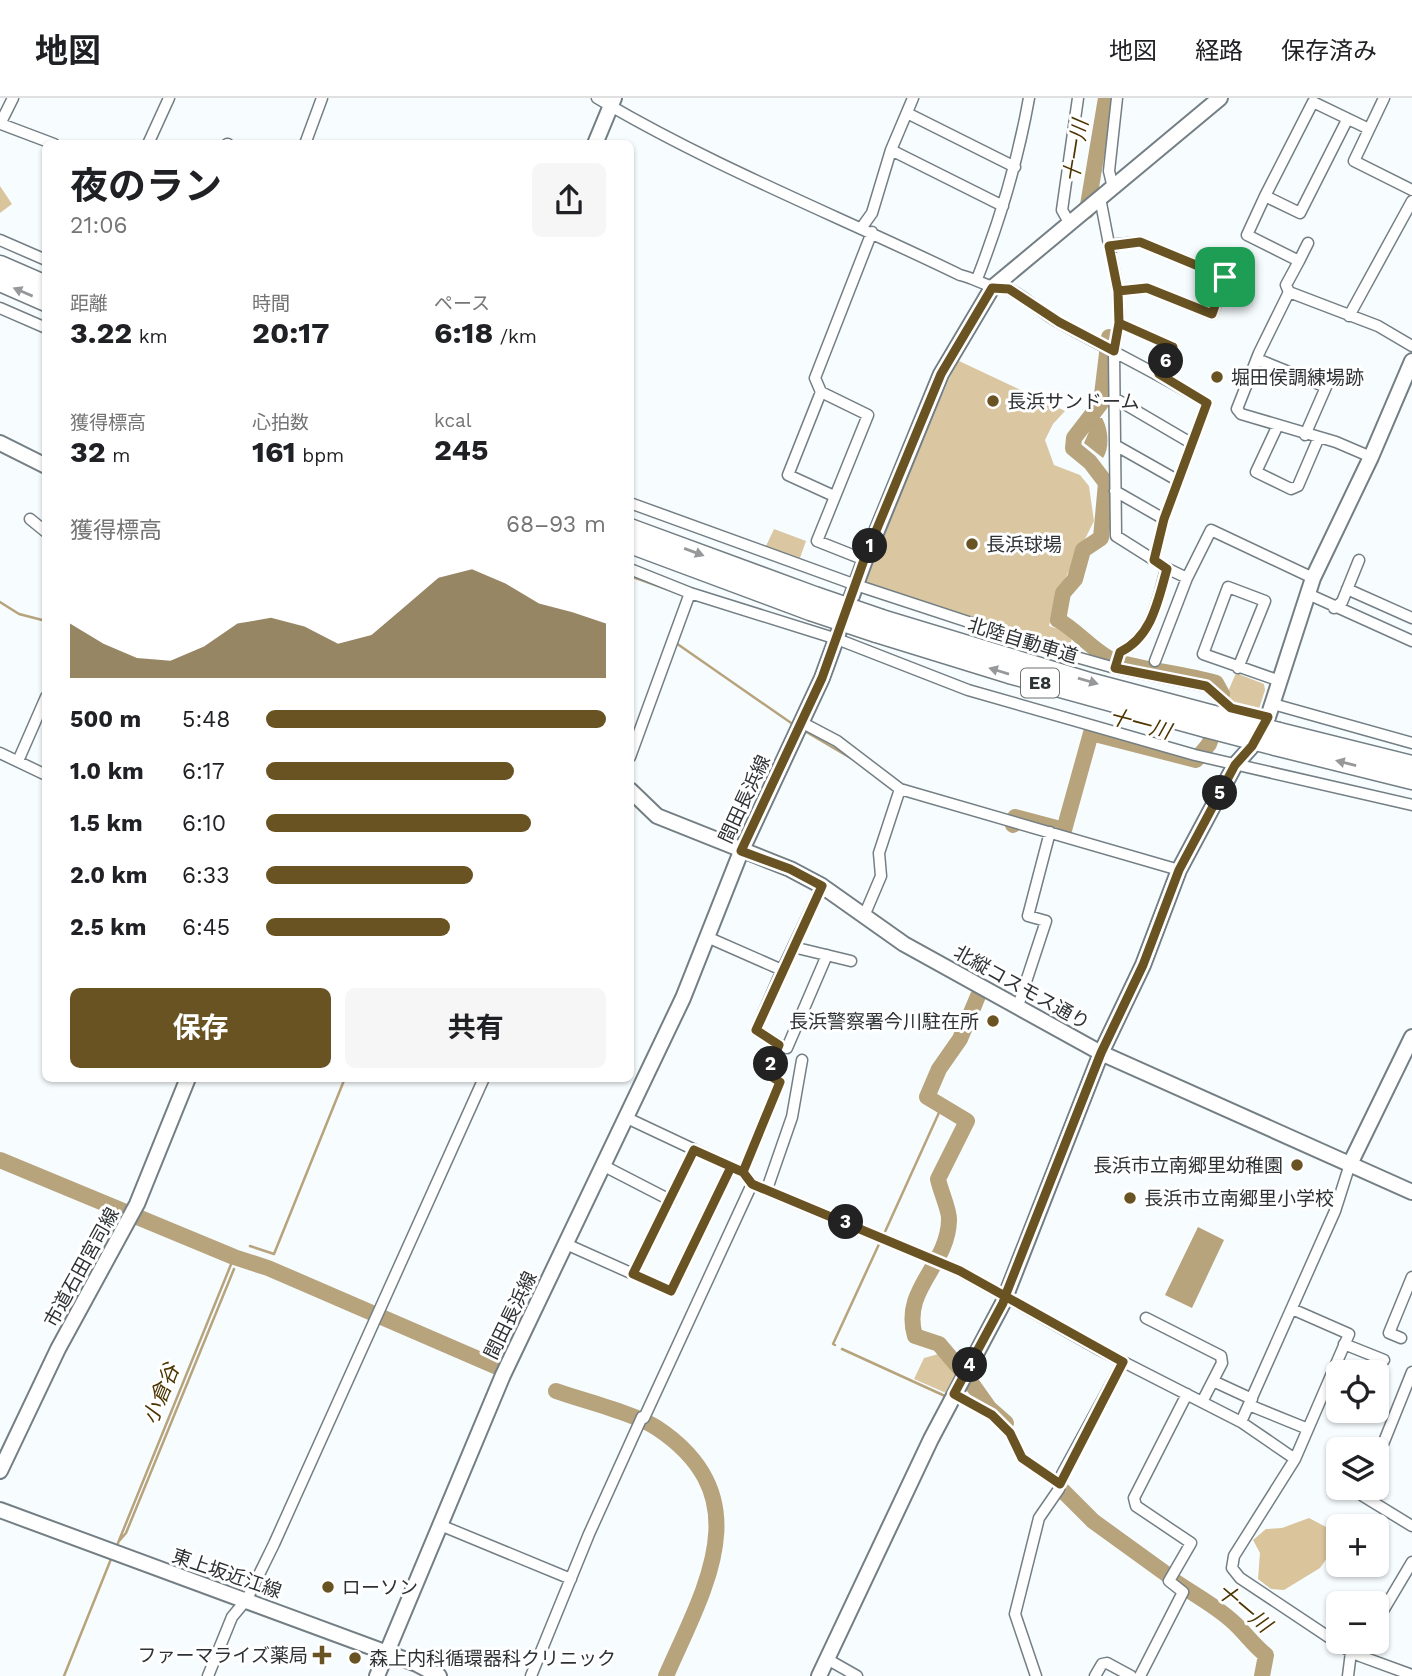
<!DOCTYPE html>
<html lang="ja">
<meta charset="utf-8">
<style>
:root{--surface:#fff;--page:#f6f6f6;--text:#202124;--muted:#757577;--line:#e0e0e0;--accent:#6a5323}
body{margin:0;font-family:"Work Sans","Noto Sans JP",sans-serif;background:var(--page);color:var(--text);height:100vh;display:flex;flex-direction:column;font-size:26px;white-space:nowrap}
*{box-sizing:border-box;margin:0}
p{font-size:23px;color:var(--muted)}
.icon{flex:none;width:38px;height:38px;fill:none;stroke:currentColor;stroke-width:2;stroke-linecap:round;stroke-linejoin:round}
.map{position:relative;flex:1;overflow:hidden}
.sheet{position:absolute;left:42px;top:42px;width:592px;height:942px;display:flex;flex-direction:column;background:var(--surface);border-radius:10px;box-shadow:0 2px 5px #0004}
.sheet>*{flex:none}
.tools{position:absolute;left:1326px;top:1262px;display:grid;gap:14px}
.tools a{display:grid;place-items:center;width:63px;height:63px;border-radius:10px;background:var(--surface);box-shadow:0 2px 5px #0004;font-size:35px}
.pin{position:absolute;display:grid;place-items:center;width:60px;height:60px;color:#fff;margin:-30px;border-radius:14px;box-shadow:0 4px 10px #0006}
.km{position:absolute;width:35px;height:35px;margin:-18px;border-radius:50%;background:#222;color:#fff;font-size:19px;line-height:35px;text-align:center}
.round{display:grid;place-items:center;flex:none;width:74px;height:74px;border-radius:10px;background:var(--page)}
.headline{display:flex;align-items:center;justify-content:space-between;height:119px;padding:0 28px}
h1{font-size:38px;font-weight:700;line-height:52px}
.metrics{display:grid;grid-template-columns:repeat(3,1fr);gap:10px;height:119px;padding:7px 28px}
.metrics div{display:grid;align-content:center}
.metrics b{font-size:30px;font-weight:700}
.metrics small{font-size:19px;font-weight:400}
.metrics p{font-size:19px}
.chart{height:196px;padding:14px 28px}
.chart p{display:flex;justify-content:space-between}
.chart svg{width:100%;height:126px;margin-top:7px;fill:var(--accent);opacity:.7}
.action{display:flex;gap:14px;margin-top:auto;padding:14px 28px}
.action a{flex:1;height:80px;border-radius:10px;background:var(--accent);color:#fff;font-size:28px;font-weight:700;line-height:80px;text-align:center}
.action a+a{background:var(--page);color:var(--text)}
ul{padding:0 28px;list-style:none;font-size:23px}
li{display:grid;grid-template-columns:112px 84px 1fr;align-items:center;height:52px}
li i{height:18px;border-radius:9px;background:var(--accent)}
header{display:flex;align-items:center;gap:42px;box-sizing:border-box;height:98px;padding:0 35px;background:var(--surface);border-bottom:2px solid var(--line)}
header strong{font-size:33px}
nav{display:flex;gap:38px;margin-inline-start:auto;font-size:24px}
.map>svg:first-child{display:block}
.green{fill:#dac7a1}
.forest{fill:#d9c49c}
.water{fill:#b7a37c}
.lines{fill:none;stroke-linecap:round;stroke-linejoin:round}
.stream{stroke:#b7a37c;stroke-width:2.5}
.river{stroke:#b7a37c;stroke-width:16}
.street-casing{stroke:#737f84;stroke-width:13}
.secondary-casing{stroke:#737f84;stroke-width:18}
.highway-casing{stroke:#737f84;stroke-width:21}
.street{stroke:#fff;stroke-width:10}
.secondary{stroke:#fff;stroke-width:14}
.highway{stroke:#fff;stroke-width:18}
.highway-bridge-casing{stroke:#737f84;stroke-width:21;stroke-linecap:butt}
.highway-bridge{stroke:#fff;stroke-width:18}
.oneway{fill:#96989a}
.route-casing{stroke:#fff;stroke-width:14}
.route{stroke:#6a5323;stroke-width:9}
.poi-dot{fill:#6a5323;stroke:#fff;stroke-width:2.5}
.labels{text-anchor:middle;stroke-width:6;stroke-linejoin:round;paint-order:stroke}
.shield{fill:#fff;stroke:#6c7071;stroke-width:2}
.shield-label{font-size:18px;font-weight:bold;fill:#2d3234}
.poi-label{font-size:19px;fill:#2d3234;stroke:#fff;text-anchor:start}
.street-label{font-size:19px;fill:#2d3234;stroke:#fff}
.water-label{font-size:21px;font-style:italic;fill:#4b3501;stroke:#fff}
</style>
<header>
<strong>地図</strong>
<nav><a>地図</a><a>経路</a><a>保存済み</a></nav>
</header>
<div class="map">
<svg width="1412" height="1578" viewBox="0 0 1412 1578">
<rect width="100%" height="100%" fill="#f7fcff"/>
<path class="green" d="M957,262l108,51 -12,13 -8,16 9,25 26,10 9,11 5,35 -37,74 -8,31 24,8 -5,20 -209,-65z
M774,431l32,12 -6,17 -34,-12z
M1236,575l28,11 1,6 -7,22 -34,-11z
M942,1255l15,19 -11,21 -32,-14 10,-21z"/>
<path class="forest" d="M0,88l12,18 -12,9z
M1309,1420l17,9 15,-6 6,2 -8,3v15l-19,27 -36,22 -13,-1 -13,-10 2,-26 -7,-13 13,-11 16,-1z"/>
<path class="water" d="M1095,320h7c6,10 8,30 1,40l-19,-15z
M1198,1129l26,13 -32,68 -27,-13z"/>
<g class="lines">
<path class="stream" d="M630,478l56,20
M0,504l19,12 27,7
M688,513l4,-12
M676,545l118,82
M803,632l51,30
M884,1136l58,-128
M250,1148l24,8 71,-176
M835,1247l-2,-1 47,-102
M842,1251l103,47
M120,1442l6,-7 108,-264
M118,1445l116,-286
M64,1578l47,-117"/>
<path class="river" d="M1087,113l19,-113
M1109,239l-8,66 -27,35 -1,10 17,14 16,21 -5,55 -18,12 -8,29 -12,14 -5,27c19,10 39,35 57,41 32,10 68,12 101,22l6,11
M1013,727l2,-8 49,13 27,-97 105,27 13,-16 9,-24
M0,1062l234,97 34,11 229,99
M961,1272l-22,-26 -24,-8c-14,-47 33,-70 34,-116 1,-9 -9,-30 -11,-41l29,-58 -40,-24 12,-28 21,-30 18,-43
M967,1279l22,31 17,15
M556,1293c25,9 80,23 101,37 104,69 48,159 9,248
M1063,1393l30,30 76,55
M1176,1484c19,13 38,23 55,38 14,12 21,24 35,35l-4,21"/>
<defs>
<path id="street" d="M597,0c116,69 242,118 363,177 12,3 19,7 30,11 6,3 14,1 21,4 17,9 32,24 49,33 49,27 99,51 147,80l-43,116 -10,41 -38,-24 -2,-185 5,-28 -1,-32 -17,-88
M1384,0l-30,63 58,29
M907,15l108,54
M1347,22l-47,93 -35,-17 48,-94 56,27
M0,26l13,-26
M1,26l53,20
M148,46l21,-46
M227,46h1
M305,46l17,-46
M891,52l112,56
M1113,90l-4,-17 8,-73
M1265,98l-18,39 52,26 -13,24 3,7
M1070,126l-8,-14 16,-112
M862,129l10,-14 19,-63 22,-52
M0,142l46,20
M1109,147l31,-3 85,35 1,4 -14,33 -65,-26 -29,3
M1299,163l9,-18
M977,181c23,-59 41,-119 52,-181
M0,210l46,20
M1349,218l63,-115
M1119,225l54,24 -14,28
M1257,261l69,28 -21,48
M821,294l47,23 -51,126 48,19
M1116,301l75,44
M1277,329l-21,45 35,17 7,-3 21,-49
M1115,347l62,35
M1371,359l-35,-15 -95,-28 -4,-5 22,-56 30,-61 89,34 34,20
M1115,393l49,28
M834,398l-46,-21 33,-83 -6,-14 57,-146
M630,405l226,82 213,70 46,13 91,18 25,22 37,9
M30,421l16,13
M1162,468l25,12
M630,471l60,24 147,46 131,51 227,65 217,50
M1347,491l65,29
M1308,496l104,47
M1334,510l8,-6 17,-42
M1155,563l32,-83 24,-48 102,48
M1115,570l5,-16c32,-15 38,-52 46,-83
M1238,570l27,-67 -37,-14 -25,67 77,27
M1273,606l139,39
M801,624l36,19 63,48 279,81
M0,655l46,22
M630,659l60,-164
M18,663l28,-64
M864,818l17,-40 -2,-23 21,-64
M707,839l75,33 -26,60 23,15 -12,29 13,8 -37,90
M793,849l58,14
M782,872l40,-84
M1018,908l28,-85 -18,-5 22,-84
M779,947l8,3 40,-93
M627,1020l104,49
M604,1068l66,34
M767,1091l25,-72 10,-57
M566,1146l105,47 60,-124 12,5 9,12 208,87 140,79 141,72 54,37 -61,97 -2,12 8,10 111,74 9,4 7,-14
M633,1176l61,-124
M1292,1211l57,25 -54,125
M1146,1220l75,38 1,7 -20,39
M1401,1240l-12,-5 23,-56
M1344,1246l40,16
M1213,1283l39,18
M1326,1290l13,6
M1377,1293l3,2
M954,1296l38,21 18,18 12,25 38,26
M1249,1307l59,24
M644,1320l108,-234
M1241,1324l94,-211 15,-47
M1377,1361l35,-87
M1366,1390l-3,8 49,30
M440,1427l131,54
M1377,1523l35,-59
M1360,1558l52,19
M827,1561l30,17
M208,1578l24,-59 15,-18 27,-55 210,-466
M531,1578l58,-142 53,-117
M1036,1578l-21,-62 24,-96 20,-29 3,-15 61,-112
M1095,1578l7,-12 5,-1 24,13
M1140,1578l43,-84 -14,-11 22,-38 -55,-37 -2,-8 53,-104
M1348,1578l3,-24"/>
<path id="secondary" d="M595,46l19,-46
M0,345l46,23
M630,692l27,26 133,53 32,17 82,58 197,109 311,139
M1350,1066l62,-127
M0,1373l58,-122 79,-145 51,-126
M0,1412l417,154 22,12
M377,1578l126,-301 180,-377 57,-144 82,-176 43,-118 76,-186 51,-86 228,-190
M819,1578l112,-237 72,-136 98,-250 42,-88 36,-95 56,-105 17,-19 16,-29 45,-139 58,-121 41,-96"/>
<path id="highway" d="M0,167l46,20
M0,184l46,20
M630,430l185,68
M630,446l180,67
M882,521l211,64 117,31
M876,535l133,41 197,54
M1279,634l133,33
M1275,648l137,34"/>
</defs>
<use href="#street" class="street-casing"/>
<use href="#secondary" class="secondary-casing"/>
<use href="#highway" class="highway-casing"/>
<use href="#street" class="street"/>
<use href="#secondary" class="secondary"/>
<use href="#highway" class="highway"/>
<defs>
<path id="highway-bridge" d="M815,498l67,23
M810,513l66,22
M1210,616l69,18
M1206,630l69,18"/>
</defs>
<use href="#highway-bridge" class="highway-bridge-casing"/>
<use href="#highway-bridge" class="highway-bridge"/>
</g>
<defs><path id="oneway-solid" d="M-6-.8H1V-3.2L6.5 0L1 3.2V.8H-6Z" transform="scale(1.75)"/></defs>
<g class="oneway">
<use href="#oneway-solid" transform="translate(23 194) rotate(-157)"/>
<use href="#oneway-solid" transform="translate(694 454) rotate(20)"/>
<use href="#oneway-solid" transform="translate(999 573) rotate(-163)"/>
<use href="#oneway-solid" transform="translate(1088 583) rotate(16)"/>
<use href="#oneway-solid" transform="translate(1346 665) rotate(-166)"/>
</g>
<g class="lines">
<defs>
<path id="route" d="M1225,179l-13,37 -65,-26 -29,3 1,32 -5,28 -55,-29 -50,-33 -17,-1 -51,86 -77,186 -42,118 -81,173 49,18 32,17 -66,144 23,15 -12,29 13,8 -37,90 -49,-22 -61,124 38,17 60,-124 12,5 9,12 208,87 163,91 -63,122 -38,-26 -12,-25 -18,-18 -38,-21 49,-91 3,-9 95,-241 42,-88 36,-95 56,-105 17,-19 16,-29 -37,-9 -25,-22 -91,-18 5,-16c32,-15 38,-52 47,-83l-13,-9 10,-41 43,-116 -48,-29 14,-27 -54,-24 -1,-32 -9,-45 31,-4 85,35"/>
</defs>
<use href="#route" class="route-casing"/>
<use href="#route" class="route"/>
</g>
<g class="poi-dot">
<circle cx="1217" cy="279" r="7"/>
<circle cx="993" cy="303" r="7"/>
<circle cx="972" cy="446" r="7"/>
<circle cx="993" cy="923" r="7"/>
<circle cx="1297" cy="1067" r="7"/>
<circle cx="1130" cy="1100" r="7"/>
<circle cx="328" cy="1489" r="7"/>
<path d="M318.5 1546.5h7v7h7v7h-7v7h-7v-7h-7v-7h7z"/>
<circle cx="355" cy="1560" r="7"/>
</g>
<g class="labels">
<rect class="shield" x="1021" y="570.5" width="38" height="29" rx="5"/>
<g class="shield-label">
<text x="1040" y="591">E8</text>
</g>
<g class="poi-label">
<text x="1231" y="286">堀田侯調練場跡</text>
<text x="1007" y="310">長浜サンドーム</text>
<text x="986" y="453">長浜球場</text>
<text x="979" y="930" text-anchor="end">長浜警察署今川駐在所</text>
<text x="1283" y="1074" text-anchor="end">長浜市立南郷里幼稚園</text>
<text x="1144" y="1107">長浜市立南郷里小学校</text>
<text x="342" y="1496">ローソン</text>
<text x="308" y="1564" text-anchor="end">ファーマライズ薬局</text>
<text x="369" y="1567">森上内科循環器科クリニック</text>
</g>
<g class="street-label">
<text transform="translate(1023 542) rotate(17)" y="7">北陸自動車道</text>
<text transform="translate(744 701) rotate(-65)" y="7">間田長浜線</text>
<text transform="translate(1022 889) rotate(29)" y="7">北縦コスモス通り</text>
<text transform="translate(81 1169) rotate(-61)" y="7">市道石田宮司線</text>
<text transform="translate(510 1217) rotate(-64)" y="7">間田長浜線</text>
<text transform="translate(227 1475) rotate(19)" y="7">東上坂近江線</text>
</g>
<g class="water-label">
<text transform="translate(1076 53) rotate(-81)" y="7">十一川</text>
<text transform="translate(1140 626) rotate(15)" y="7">十一川</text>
<text transform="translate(161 1296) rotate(-68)" y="7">小倉谷</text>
<text transform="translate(1244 1510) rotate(40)" y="7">十一川</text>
</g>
</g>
</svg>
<div class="tools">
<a><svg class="icon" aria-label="locate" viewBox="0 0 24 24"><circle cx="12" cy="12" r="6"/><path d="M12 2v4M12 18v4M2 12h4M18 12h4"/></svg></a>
<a><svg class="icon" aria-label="layers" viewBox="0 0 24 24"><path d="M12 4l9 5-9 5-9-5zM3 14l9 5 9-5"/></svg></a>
<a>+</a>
<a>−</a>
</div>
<div class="pin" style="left:1225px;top:179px;background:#1e9e55"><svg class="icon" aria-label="arrive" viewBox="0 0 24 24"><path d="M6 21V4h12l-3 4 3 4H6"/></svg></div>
<b class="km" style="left:870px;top:448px">1</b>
<b class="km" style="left:771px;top:966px">2</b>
<b class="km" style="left:846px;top:1124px">3</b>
<b class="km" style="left:970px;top:1267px">4</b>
<b class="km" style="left:1220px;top:695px">5</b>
<b class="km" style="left:1166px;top:263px">6</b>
<section class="sheet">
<div class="headline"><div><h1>夜のラン</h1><p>21:06</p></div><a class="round"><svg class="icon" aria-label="share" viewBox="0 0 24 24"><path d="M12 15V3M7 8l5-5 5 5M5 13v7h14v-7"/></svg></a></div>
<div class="metrics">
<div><p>距離</p><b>3.22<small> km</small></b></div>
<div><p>時間</p><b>20:17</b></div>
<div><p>ペース</p><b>6:18<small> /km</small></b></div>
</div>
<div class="metrics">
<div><p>獲得標高</p><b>32<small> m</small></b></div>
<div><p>心拍数</p><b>161<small> bpm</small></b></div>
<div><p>kcal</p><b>245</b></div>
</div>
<div class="chart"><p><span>獲得標高</span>68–93 m</p>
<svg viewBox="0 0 160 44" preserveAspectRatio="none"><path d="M0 44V25L10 32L20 37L30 38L40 33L50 25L60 23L70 26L80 32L90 29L100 19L110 9L120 6L130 11L140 18L150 21L160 25V44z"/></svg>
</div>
<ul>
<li><b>500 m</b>5:48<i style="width:100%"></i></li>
<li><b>1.0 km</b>6:17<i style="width:73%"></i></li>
<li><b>1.5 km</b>6:10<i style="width:78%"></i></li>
<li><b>2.0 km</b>6:33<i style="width:61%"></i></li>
<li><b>2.5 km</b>6:45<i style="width:54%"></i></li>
</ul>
<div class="action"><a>保存</a><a>共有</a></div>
</section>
</div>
